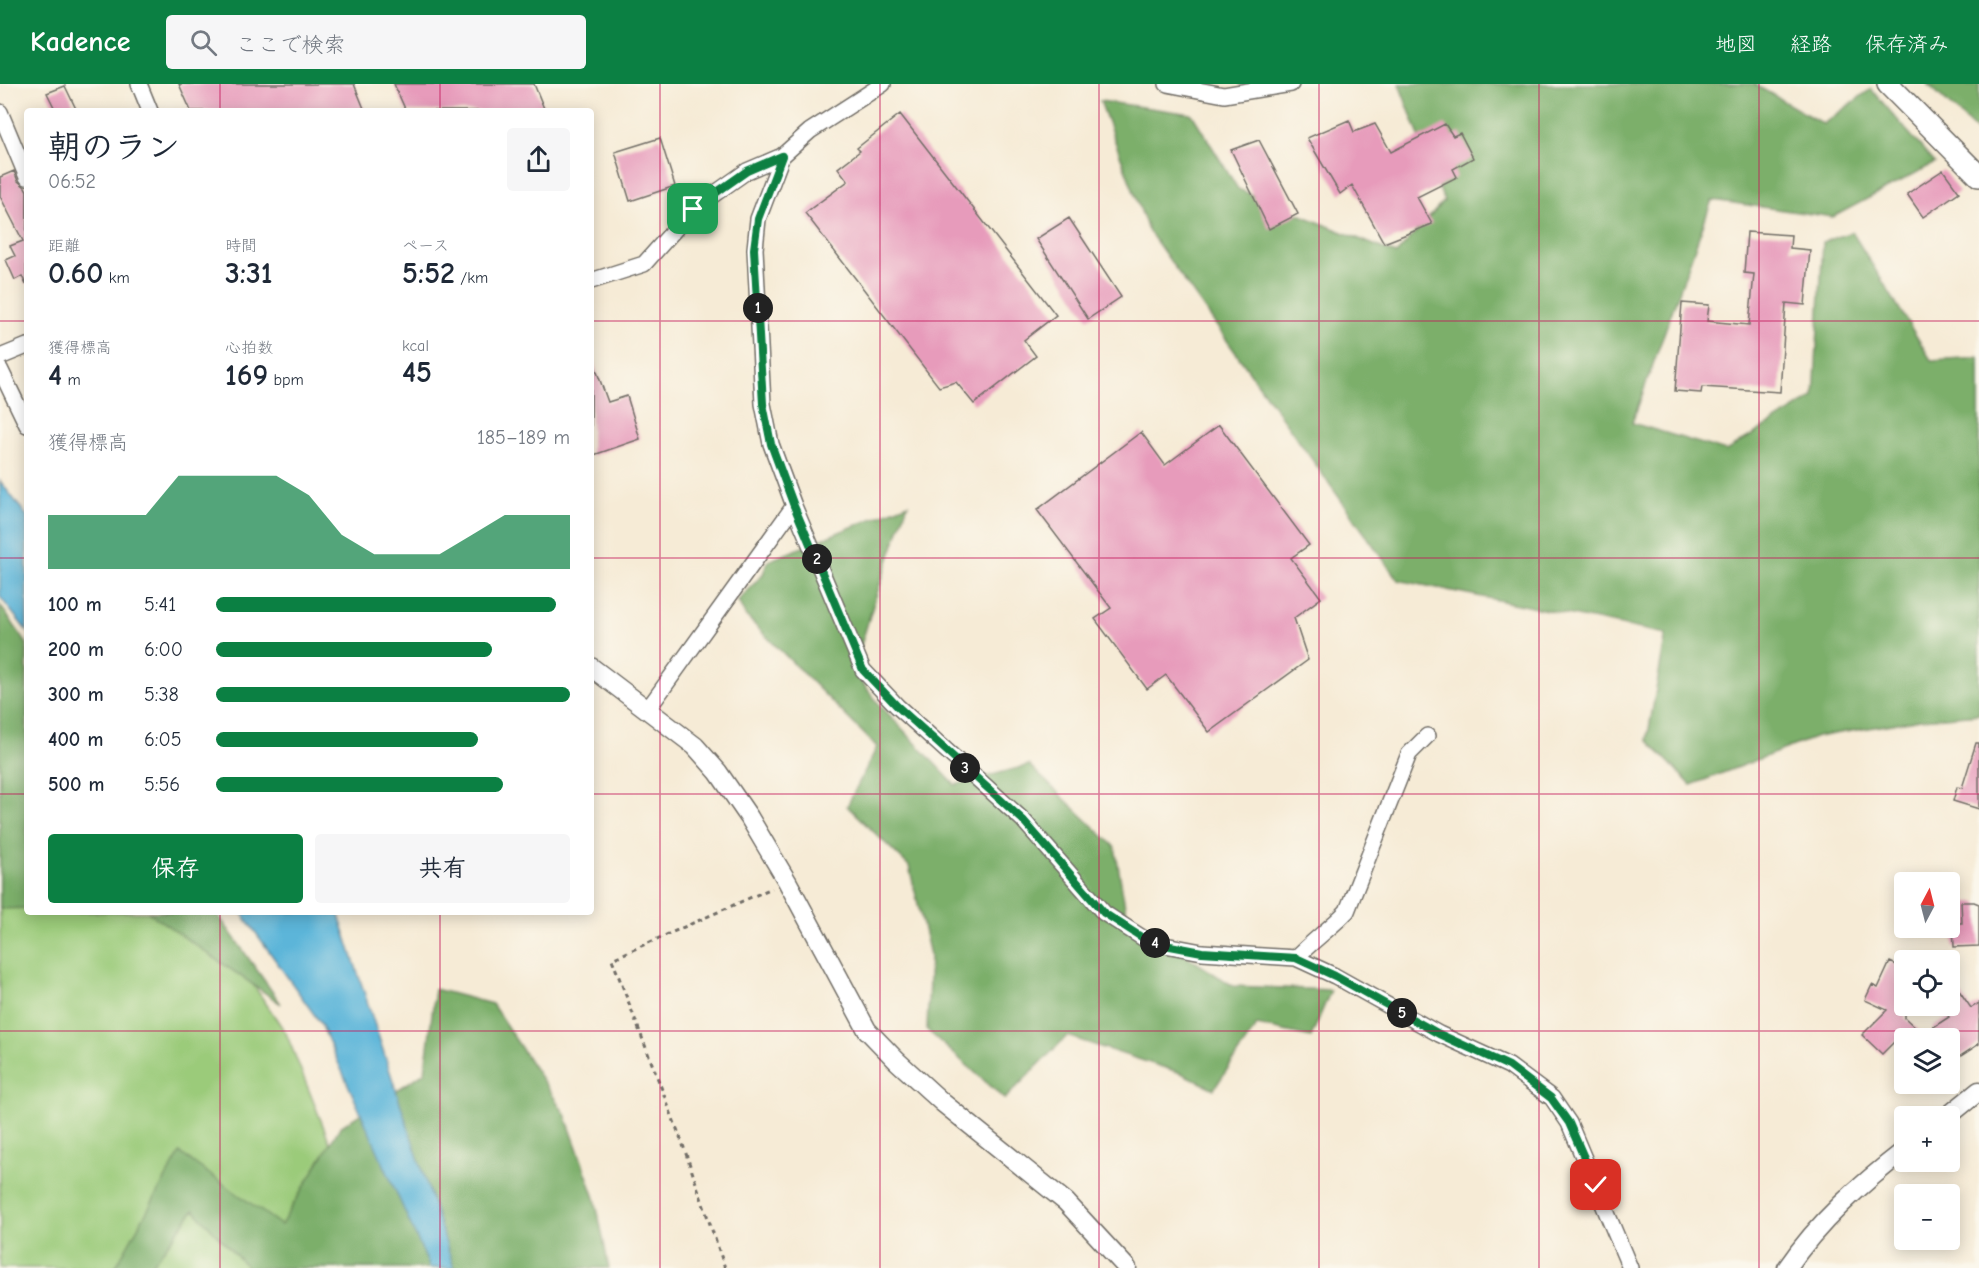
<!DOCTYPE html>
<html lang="ja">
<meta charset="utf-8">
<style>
:root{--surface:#fff;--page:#f6f6f7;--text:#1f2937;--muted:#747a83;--accent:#0b8043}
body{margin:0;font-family:"Comic Neue","Klee One",sans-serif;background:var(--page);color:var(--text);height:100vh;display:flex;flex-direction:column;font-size:22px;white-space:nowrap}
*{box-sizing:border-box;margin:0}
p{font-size:20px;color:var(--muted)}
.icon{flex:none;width:33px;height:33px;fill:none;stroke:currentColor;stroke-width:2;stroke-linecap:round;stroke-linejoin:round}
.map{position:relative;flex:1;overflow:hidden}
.panel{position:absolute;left:24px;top:24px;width:570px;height:807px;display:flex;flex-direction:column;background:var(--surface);border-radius:6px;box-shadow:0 3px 15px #0003}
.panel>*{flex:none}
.needle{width:39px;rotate:7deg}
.buttons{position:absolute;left:1894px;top:788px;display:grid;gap:12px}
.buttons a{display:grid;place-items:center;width:66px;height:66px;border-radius:6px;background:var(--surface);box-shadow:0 3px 15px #0003;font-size:30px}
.pin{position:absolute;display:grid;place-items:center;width:51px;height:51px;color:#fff;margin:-26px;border-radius:12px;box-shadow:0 3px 9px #0006}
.km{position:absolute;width:30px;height:30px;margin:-15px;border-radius:50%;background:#222;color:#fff;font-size:16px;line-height:30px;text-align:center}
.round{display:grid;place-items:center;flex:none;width:63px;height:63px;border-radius:6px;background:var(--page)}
.summary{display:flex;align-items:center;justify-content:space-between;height:102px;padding:0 24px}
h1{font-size:33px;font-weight:800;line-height:45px}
.stats{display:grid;grid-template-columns:repeat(3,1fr);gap:9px;height:102px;padding:6px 24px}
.stats div{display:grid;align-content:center}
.stats b{font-size:30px;font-weight:800}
.stats small{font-size:16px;font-weight:400}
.stats p{font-size:16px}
.chart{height:168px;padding:12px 24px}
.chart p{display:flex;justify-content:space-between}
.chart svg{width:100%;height:108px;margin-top:6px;fill:var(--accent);opacity:.7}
.cta{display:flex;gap:12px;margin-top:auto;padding:12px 24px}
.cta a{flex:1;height:69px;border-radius:6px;background:var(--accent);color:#fff;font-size:24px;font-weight:800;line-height:69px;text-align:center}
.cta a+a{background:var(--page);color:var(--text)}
ul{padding:0 24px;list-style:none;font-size:20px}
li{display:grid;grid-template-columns:96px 72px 1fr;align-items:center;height:45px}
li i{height:15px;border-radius:8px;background:var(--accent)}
header{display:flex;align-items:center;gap:36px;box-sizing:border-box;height:84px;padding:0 30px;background:var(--accent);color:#fff}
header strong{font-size:28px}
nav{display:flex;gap:33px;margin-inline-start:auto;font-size:21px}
.search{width:420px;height:54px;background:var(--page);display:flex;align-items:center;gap:15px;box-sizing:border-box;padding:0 21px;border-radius:6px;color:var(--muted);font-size:22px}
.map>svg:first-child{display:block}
.green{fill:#9bcb7a;stroke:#637b52;stroke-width:1.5}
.forest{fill:#7caf6a;stroke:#546d4a;stroke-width:1.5}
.water{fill:#5cb5d9;stroke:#447082;stroke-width:1.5}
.building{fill:#e79bbb}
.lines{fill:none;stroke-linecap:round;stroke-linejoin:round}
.minor-casing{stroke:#726e67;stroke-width:18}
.tertiary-casing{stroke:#726e67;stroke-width:21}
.secondary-casing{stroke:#726e67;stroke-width:24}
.path{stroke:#726e67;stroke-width:3;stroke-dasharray:4.5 4.5;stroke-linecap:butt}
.minor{stroke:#fff;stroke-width:15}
.tertiary{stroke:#fff;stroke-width:18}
.secondary{stroke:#fff;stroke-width:21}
.route-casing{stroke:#fff;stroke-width:12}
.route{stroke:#0b8043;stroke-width:8}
.grid{fill:none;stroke:#c2185b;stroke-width:1.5;stroke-opacity:0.55}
</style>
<header>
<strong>Kadence</strong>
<div class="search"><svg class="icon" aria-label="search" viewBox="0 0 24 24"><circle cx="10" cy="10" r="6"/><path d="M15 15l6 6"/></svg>ここで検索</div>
<nav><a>地図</a><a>経路</a><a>保存済み</a></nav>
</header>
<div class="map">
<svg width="1979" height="1184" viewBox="0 0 1979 1184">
<rect width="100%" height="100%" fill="#fbf7ec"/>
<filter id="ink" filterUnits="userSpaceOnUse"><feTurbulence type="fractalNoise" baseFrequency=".0167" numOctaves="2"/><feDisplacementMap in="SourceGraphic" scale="12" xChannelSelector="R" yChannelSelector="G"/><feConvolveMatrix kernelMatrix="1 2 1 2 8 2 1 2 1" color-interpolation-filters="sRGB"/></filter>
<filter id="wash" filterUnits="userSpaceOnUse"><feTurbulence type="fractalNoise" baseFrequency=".008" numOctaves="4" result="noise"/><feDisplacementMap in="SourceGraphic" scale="24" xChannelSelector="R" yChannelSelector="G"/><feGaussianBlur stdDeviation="1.35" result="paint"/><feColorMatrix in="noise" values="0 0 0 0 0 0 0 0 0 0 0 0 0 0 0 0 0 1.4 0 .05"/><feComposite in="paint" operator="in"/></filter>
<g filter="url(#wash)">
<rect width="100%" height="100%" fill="#f6ebd6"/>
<path class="green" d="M0,528l27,39v261h177l82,121 94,235h-380z"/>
<path class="forest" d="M1399,0h355l69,40 48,-35 64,74 -102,54 -121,-17 -80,223 94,28 88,-54 9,-155 29,-10 79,128 48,-3v357l-58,5 -104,18 -126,48 -44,-45 19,-106 -268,-54 -250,-350 -48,-129 92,13 46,75 158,65 48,-53z
M1928,0h51v49z
M908,420l-33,95 -22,72 26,33 76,81 74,-20 86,82 12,71 106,68 98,4 -20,47 -54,-12 -43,64 -33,-16 -114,-37 -62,63 -78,-69 3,-75 -21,-89 -62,-60 30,-59 -132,-132 -7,-14 25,-27 5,-13z
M0,521l27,39v264l-27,1z
M148,828h68l65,92z
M435,905l57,15 73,110 30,84 14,70h-361l-54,-58 -45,58h-34l65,-115 101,72 59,-98 85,-55z"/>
<path class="water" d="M0,397l27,35v115l-27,-34z
M241,828h97l116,356h-24l-109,-244z"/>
<g id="blocks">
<path class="building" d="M179,0h175l11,27h-174z
M394,0h140l11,27h-139z
M65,2l12,25h-21l-9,-18z
M900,30l156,201 -32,25 12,16 -62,48 -18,-22 -17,5 -134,-174 43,-32 -10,-13 22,-17 -3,-3z
M1349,36l5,12 21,-8 16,28 54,-28 8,12 7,-3 13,25 -20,11 4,8 -40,20 15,27 -48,19 -32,-58 -12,9 -33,-56z
M660,54l15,48 -45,15 -15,-49z
M1259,56l39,74 -29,15 -38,-79z
M1943,86l16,22 -36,25 -16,-23z
M14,87l4,10 7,6 2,4 -1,94 -4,-9 -7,4 -9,-20 9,-4 -5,-10 13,-5 -23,-45v-19z
M1069,134l52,79 -33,22 -52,-80z
M1747,148l44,3 -1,13 20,2 -5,55 -19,-2 -6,89 -78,-5 -1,6 -26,-2 7,-88 27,2 -2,16 42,4 5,-51 -10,-1z
M593,277l15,41 19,-6 13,43 -49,17v-94z
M1219,341l90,120 -18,13 30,40 -27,20 14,42 -99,72 -43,-57 -19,14 -52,-70 16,-11 -74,-98 104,-78 24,33z
M1976,659h3v66l-26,-8 4,-14 5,1z
M1961,818h13l5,2v42l-25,1 -1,-24h9z
M1890,878l15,7v49l14,13 -7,7h-7v7l-2,2 -7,-7 -14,14 -20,-19 25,-25 -22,-10 7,-15 6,3z
M1958,905l13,19 8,-5v41l-29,19v-25h-11l-7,-10 17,-11 -8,-12h9v-10z"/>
</g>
</g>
<g filter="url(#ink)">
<use href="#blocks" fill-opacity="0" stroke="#726e67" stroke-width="1.5"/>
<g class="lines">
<defs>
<path id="minor" d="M139,0l11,27
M883,0l-73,47 -28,25 -24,63 -3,30 8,155 8,40 23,62 69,164 34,36 126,114 81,93 45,29 53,10 94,6c16,-17 35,-30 51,-47l62,-157 18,-18
M1167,0l57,11 67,-11
M0,28l27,65
M591,197l53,-17 49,-55 54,-38 35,-15
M0,273l27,-11
M0,285l27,56
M648,625l146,-203
M1296,874l39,18 104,58 70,32 43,32 17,25 61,145"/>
<path id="tertiary" d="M591,583l104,79 23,26 31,45 38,64 80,149 30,31 46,42 123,99 61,66
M1948,1032l31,-25
M1787,1184c32,-47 74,-84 118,-118"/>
<path id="secondary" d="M1888,0l91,92"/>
</defs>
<use href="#minor" class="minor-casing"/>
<use href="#tertiary" class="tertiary-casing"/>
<use href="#secondary" class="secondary-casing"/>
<path class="path" d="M725,1184l-43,-126 -70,-183 160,-71"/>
<use href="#minor" class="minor"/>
<use href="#tertiary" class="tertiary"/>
<use href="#secondary" class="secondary"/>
</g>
</g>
<g class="lines" filter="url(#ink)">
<defs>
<path id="route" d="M693,125l54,-38 35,-15 -24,63 -4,30 9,155 8,40 23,62 69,164 34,36 126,114 81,93 45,29 53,10 94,6 39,18 104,58 70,32 42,32 18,25 27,62"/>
</defs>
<use href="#route" class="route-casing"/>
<use href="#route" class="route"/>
</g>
<path class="grid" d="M220,0v27M440,0v27M660,0v1184M880,0v1184M1099,0v1184M1319,0v1184M1539,0v1184M1759,0v1184M0,237h27M591,237h1388M0,474h27M591,474h1388M0,710h27M591,710h1388M220,828v356M440,828v356M0,947h1979"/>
</svg>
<div class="buttons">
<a><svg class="needle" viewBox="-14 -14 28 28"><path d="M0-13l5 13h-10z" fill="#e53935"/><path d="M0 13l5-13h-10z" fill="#747a83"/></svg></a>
<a><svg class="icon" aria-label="locate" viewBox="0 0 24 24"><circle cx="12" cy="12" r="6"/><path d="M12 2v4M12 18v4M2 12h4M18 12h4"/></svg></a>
<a><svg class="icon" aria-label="layers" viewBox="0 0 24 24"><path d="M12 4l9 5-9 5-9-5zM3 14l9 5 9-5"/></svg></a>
<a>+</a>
<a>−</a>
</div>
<div class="pin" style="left:693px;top:125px;background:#1e9e55"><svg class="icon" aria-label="arrive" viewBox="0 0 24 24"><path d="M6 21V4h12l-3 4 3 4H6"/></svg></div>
<div class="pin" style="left:1596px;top:1101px;background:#d93025"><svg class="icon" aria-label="check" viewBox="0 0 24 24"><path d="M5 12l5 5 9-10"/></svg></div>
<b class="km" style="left:758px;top:224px">1</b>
<b class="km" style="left:817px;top:475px">2</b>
<b class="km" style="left:965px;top:684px">3</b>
<b class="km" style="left:1155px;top:859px">4</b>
<b class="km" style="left:1402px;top:929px">5</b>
<section class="panel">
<div class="summary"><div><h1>朝のラン</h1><p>06:52</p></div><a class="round"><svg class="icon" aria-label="share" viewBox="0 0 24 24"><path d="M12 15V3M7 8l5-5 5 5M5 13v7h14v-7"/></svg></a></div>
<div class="stats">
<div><p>距離</p><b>0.60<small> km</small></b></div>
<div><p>時間</p><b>3:31</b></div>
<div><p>ペース</p><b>5:52<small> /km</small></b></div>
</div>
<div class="stats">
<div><p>獲得標高</p><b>4<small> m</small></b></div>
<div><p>心拍数</p><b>169<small> bpm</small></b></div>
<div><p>kcal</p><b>45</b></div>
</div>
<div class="chart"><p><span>獲得標高</span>185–189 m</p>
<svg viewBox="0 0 160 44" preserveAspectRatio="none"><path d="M0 44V22L10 22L20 22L30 22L40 6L50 6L60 6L70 6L80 14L90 30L100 38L110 38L120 38L130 30L140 22L150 22L160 22V44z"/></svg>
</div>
<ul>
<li><b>100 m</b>5:41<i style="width:96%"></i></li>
<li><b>200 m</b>6:00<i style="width:78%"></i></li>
<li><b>300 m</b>5:38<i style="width:100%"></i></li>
<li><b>400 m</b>6:05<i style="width:74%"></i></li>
<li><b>500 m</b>5:56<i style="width:81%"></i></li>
</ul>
<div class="cta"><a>保存</a><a>共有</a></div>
</section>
</div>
